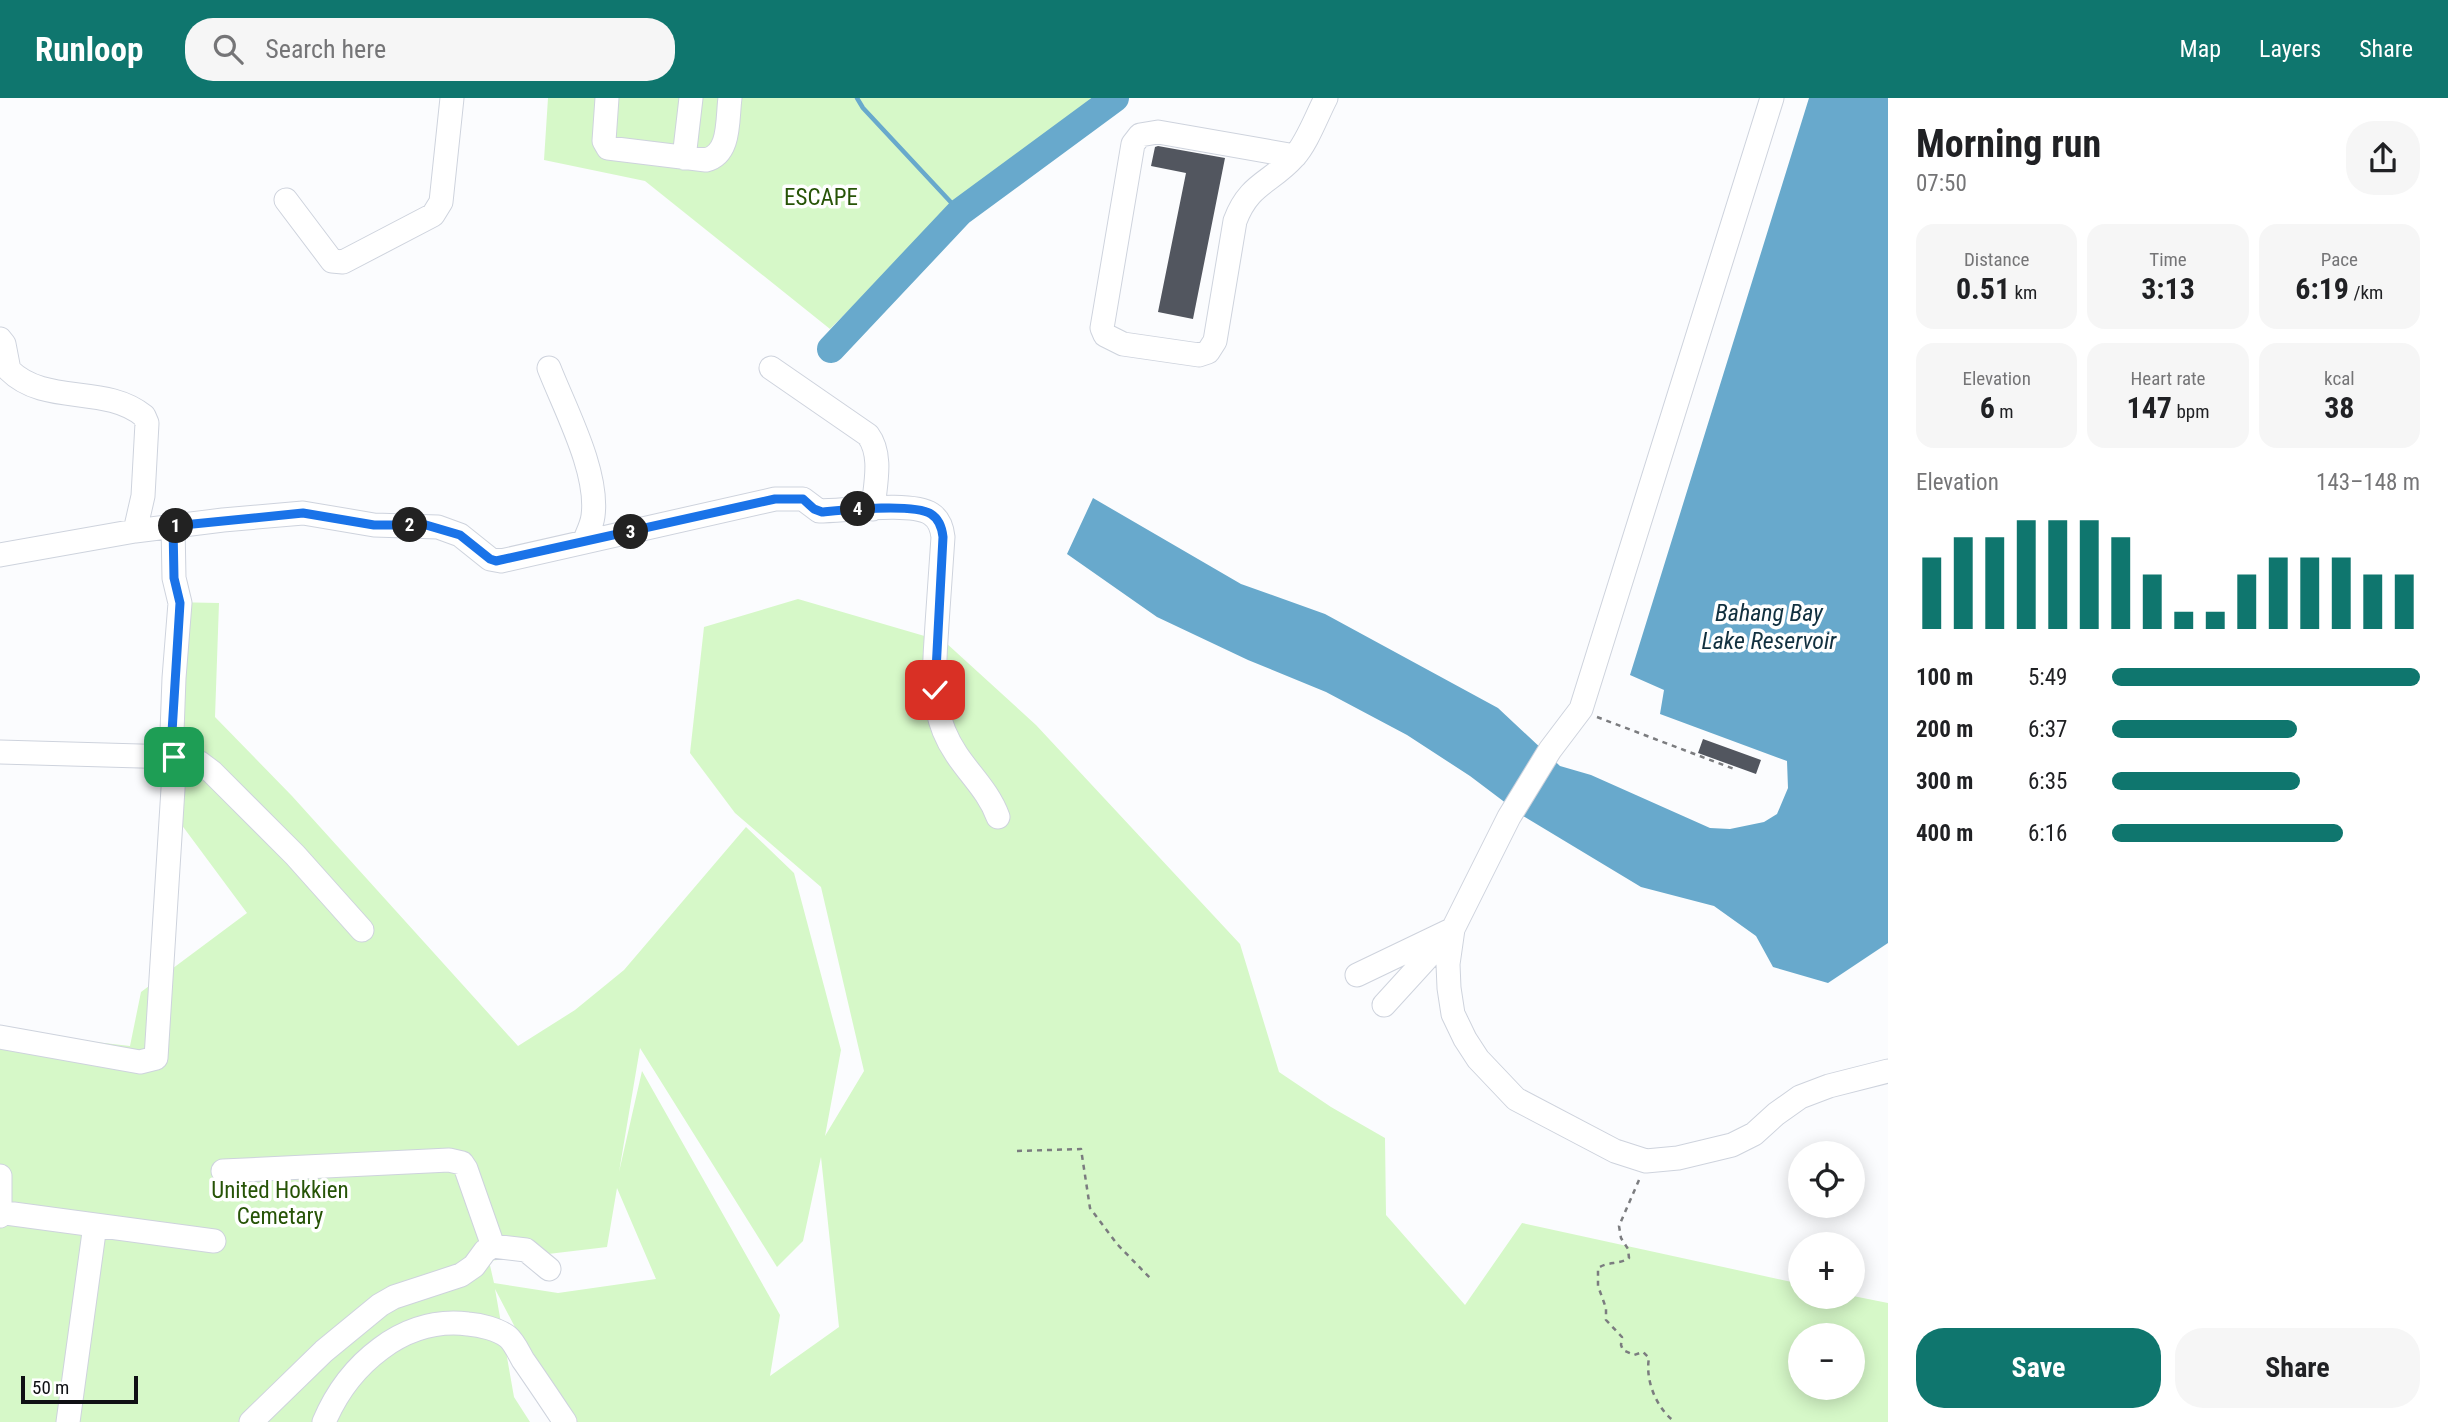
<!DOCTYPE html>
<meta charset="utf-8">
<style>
:root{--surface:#fff;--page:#f6f6f6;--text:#202124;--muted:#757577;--accent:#0f766e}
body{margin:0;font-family:"Roboto Condensed",sans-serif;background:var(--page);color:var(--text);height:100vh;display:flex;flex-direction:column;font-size:26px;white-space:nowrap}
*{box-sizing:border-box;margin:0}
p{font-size:23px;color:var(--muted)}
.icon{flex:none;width:38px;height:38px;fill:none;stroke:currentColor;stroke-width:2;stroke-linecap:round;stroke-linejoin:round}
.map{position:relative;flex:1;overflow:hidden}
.panel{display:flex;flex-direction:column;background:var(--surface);width:560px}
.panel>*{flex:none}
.tools{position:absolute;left:1788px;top:1043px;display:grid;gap:14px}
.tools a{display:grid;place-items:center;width:77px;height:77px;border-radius:50%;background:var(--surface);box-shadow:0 4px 18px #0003;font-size:35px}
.scale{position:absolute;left:21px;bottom:18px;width:117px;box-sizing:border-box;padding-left:7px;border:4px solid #0f1014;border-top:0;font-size:19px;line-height:24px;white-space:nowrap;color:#0f1014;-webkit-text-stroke:5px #fff;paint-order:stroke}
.pin{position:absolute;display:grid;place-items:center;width:60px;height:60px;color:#fff;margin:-30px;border-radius:14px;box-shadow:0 4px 10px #0006}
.km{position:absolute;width:35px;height:35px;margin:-18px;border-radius:50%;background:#222;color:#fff;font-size:19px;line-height:35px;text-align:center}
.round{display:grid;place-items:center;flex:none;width:74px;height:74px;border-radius:28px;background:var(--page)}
.headline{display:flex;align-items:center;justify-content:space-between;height:119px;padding:0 28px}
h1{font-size:38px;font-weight:700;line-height:52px}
.stats{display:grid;grid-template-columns:repeat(3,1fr);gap:10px;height:119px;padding:7px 28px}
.stats div{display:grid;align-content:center;border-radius:18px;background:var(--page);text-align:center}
.stats b{font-size:30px;font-weight:700}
.stats small{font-size:19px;font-weight:400}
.stats p{font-size:19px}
.chart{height:196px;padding:14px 28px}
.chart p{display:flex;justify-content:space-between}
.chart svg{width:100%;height:126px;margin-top:7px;stroke:var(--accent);stroke-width:6}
.primary-button{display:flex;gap:14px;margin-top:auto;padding:14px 28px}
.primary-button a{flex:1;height:80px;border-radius:28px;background:var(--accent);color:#fff;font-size:28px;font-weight:700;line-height:80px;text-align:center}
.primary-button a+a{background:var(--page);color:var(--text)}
ul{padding:0 28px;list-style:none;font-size:23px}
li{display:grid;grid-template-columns:112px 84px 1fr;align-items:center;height:52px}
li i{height:18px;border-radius:9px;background:var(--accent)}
header{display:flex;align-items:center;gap:42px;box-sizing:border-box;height:98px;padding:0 35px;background:var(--accent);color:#fff}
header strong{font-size:33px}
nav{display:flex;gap:38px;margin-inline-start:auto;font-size:24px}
.search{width:490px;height:63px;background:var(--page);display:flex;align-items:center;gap:18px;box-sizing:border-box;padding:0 24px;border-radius:28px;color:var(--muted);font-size:26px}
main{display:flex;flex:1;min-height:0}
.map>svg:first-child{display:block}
.green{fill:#d6f8c8;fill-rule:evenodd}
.water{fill:#68a9cc}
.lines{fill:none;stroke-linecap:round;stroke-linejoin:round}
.stream{stroke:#68a9cc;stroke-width:4.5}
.river{stroke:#68a9cc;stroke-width:28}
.building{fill:#52565f}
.minor-casing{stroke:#ced3dd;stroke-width:25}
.path{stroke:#7b7c7f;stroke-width:2.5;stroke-dasharray:5 5;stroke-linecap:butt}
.minor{stroke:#fff;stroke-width:23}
.route-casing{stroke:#fff;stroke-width:14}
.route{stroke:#1a73e8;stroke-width:9}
.labels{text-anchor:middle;stroke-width:7;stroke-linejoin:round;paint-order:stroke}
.park-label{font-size:23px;fill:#275407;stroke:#fff}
.water-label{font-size:24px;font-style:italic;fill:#11303f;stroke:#fff}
</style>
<header>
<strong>Runloop</strong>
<div class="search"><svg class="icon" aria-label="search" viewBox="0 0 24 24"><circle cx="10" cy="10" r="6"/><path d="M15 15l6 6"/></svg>Search here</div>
<nav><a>Map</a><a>Layers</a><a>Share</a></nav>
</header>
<main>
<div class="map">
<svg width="1888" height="1324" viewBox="0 0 1888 1324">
<rect width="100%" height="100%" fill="#fbfcfe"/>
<path class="green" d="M548,0h548l-132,96 -134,135 -185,-148 -101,-21z
M798,501l147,43 91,83 204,219 39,128 52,35 54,31 1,77 79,90 57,-82 279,61v13l52,-1 35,7v119h-1334l-36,-89 -23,-44 19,108 16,25h-530v-391l130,15 11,-54 106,-79 -66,-89 -12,-222 50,1 -4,114 77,79 226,250 57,-36 49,-40 122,-143 48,46 47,177 -16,86 39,-65 -43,-184 -86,-74 -45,-60 14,-126zM640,950l137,219 26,-26 18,-84 18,170 -69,49 10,-61 -138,-244 -23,101zM617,1090l39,91 -98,14 -64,-10 -5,-22 118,-14zM1801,1237h52v53h-52z"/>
<path class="water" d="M1809,0h79v845l-60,40 -55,-16 -17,-31 -42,-30 -73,-19 -118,-71 -53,-40 -63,-41 -81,-43 -78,-32 -91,-43 -90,-63 26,-56 148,86 84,30 173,94 62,58 31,9 119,53 20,1 34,-7 13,-8 11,-26 -1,-27 -127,-47 4,-24 -34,-15z"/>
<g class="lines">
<path class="stream" d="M857,0l6,10 97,104"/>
<path class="river" d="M831,251l129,-137 155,-114"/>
</g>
<path class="building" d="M1158,48l67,12 -32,161 -35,-7 28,-139 -35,-7 4,-19z
M1703,641l58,21 -5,14 -58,-21z"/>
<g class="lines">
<defs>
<path id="minor" d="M607,0l-3,43 4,7 98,12c25,-6 21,-41 24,-62
M1772,0l-191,611 -31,41 -41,67 -56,112 -5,35 1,24 4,26 12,25 13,20 38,40 99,52 31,10 32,-3 54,-13 22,-11 22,-20 24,-17 29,-11 59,-15
M1295,58l-137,-24 -18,3 -7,9 -31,184 3,7 18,9 76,11 9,-3 7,-11 20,-120c14,-38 36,-38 59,-64 13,-14 23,-42 32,-59
M684,60l7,-60
M286,102l46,61 11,1 90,-47 8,-13 11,-104
M0,241l4,5 5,26c36,36 96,14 135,46l3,7 -4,73 -8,35
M549,270c16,41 50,104 44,148 -1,9 -6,18 -9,26
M771,270l97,67c15,20 7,50 5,74
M0,457l135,-24 88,-11 80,-7 71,12 64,2 22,8 30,24 11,2 274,-62h28l16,12c25,0 92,-10 112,3 8,5 11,14 12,23 -2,29 -4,58 -6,87 -2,36 -7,73 7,107 14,35 42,53 54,86
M0,654l175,5 25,6 12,9 83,83 67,75
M1357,877l96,-46
M1384,907l62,-68
M0,939l140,25 16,-4 19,-301 -3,-25 2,-54 6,-75 -6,-25 -1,-52
M223,1073l226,-11 13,3 4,6 27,77
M0,1078v40
M1,1116l5,-1 208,28
M68,1324l27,-197
M251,1324l73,-71 56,-46 14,-8 67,-22 13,-9 11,-15 8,-5 33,4 23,19
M324,1324c24,-57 79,-106 144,-98 12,1 30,5 40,13 6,5 11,16 15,23 14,20 28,41 42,62"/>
</defs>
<use href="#minor" class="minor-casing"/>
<path class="path" d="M1597,619l137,52
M1017,1053l64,-2 9,59 27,36 33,34
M1639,1082l-20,46 2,12 7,11 1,9c-11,7 -20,3 -31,10v18l8,22v12l16,17 -1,8 2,5 11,5 9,-3 6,6c-4,22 7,50 26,64"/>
<use href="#minor" class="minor"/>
</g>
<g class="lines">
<defs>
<path id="route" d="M174,659l-2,-25 8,-129 -6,-25 -1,-52 130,-13 71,12h52l34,10 30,24 6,2 279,-62h28l11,10 8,3c22,-2 92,-9 109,2 8,5 11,14 12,23l-8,153"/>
</defs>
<use href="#route" class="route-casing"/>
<use href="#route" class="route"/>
</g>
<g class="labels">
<g class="park-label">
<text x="821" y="107">ESCAPE</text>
<text x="280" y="1100">United Hokkien<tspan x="280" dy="26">Cemetary</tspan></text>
</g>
<g class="water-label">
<text x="1769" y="523">Bahang Bay<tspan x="1769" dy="28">Lake Reservoir</tspan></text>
</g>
</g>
</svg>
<div class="tools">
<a><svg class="icon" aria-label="locate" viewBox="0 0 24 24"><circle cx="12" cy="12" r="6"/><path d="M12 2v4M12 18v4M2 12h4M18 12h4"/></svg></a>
<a>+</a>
<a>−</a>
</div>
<div class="scale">50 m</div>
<div class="pin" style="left:174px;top:659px;background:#1e9e55"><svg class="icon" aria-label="arrive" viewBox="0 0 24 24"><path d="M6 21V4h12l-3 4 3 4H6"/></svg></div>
<div class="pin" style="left:935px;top:592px;background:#d93025"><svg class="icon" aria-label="check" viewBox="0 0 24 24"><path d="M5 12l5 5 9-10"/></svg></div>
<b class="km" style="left:176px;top:428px">1</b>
<b class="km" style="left:410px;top:427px">2</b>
<b class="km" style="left:631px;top:434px">3</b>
<b class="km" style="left:858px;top:411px">4</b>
</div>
<section class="panel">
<div class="headline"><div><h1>Morning run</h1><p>07:50</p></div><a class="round"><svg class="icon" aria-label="share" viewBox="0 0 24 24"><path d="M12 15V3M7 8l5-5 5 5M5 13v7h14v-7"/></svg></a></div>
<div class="stats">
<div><p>Distance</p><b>0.51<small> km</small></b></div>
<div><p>Time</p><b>3:13</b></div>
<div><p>Pace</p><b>6:19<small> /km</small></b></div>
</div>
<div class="stats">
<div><p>Elevation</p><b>6<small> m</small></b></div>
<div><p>Heart rate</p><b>147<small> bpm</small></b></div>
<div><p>kcal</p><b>38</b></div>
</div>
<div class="chart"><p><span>Elevation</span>143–148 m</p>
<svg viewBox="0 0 160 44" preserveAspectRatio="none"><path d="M5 44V19M15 44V12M25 44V12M35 44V6M45 44V6M55 44V6M65 44V12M75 44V25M85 44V38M95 44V38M105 44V25M115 44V19M125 44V19M135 44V19M145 44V25M155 44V25"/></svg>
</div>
<ul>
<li><b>100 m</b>5:49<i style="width:100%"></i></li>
<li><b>200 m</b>6:37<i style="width:60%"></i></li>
<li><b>300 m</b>6:35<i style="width:61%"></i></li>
<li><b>400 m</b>6:16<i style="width:75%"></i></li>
</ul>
<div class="primary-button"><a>Save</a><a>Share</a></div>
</section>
</main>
